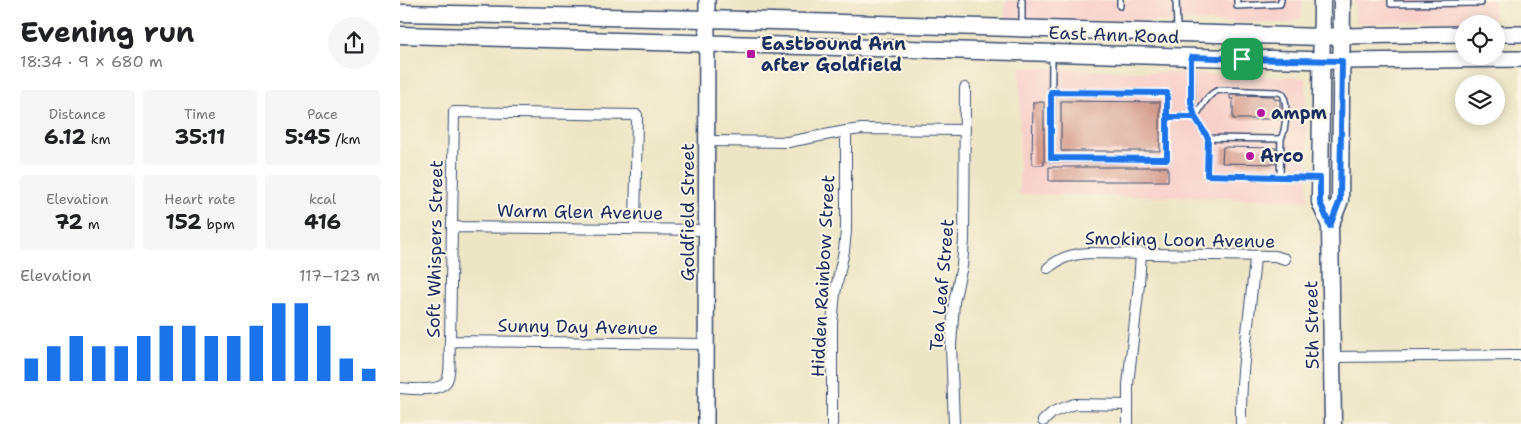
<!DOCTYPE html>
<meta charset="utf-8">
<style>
:root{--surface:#fff;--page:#f6f6f6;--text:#202124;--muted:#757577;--accent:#1a73e8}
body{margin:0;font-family:"Shantell Sans",sans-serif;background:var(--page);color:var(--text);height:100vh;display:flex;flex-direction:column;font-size:19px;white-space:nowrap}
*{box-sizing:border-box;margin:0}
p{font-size:16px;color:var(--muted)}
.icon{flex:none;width:28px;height:28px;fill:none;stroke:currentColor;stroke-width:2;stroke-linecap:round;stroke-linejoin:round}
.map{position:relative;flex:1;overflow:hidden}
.drawer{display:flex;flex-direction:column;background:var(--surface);width:400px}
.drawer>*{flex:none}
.buttons{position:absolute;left:1055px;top:15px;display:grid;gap:10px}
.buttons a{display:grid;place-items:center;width:50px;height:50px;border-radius:50%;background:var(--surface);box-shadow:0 2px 12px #0003;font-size:25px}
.pin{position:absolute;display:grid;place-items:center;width:42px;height:42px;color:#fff;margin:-21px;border-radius:10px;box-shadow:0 2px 8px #0006}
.round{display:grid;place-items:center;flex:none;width:52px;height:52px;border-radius:26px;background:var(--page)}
.headline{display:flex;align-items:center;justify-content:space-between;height:85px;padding:0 20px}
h1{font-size:28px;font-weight:700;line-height:38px}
.metrics{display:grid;grid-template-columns:repeat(3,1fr);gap:8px;height:85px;padding:5px 20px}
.metrics div{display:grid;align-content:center;border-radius:5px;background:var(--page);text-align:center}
.metrics b{font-size:21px;font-weight:700}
.metrics small{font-size:14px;font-weight:400}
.metrics p{font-size:14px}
.chart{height:140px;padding:10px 20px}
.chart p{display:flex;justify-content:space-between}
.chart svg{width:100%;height:90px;margin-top:5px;stroke:var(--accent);stroke-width:6}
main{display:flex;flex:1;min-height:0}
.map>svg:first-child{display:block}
.built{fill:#f7d0ca}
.building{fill:#d29788}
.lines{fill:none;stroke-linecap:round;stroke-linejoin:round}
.lane-casing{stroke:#3a4a6e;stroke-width:8}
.street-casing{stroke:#3a4a6e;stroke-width:12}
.secondary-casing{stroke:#3a4a6e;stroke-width:18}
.primary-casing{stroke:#3a4a6e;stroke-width:19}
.lane{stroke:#fff;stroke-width:5}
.street{stroke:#fff;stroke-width:10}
.secondary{stroke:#fff;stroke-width:15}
.primary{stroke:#fff;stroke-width:16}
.route-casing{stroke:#fff;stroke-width:10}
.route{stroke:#1a73e8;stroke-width:6}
.poi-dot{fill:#b5179e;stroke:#fcf5e5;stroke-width:2}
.labels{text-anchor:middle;stroke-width:4;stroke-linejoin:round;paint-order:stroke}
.street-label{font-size:18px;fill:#1b2f5e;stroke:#fcf5e5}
.poi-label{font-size:18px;font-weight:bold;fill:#1b2f5e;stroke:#fcf5e5;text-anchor:start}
</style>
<main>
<section class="drawer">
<div class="headline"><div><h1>Evening run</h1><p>18:34 · 9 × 680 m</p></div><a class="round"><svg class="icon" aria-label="share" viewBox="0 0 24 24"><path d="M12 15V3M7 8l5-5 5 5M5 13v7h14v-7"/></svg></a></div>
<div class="metrics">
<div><p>Distance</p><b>6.12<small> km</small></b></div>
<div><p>Time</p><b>35:11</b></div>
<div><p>Pace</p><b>5:45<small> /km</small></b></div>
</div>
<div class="metrics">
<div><p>Elevation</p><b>72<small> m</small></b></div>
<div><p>Heart rate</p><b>152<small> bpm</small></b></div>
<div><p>kcal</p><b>416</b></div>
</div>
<div class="chart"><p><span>Elevation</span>117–123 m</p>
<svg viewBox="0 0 160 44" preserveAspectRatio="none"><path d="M5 44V33M15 44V27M25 44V22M35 44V27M45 44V27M55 44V22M65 44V17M75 44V17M85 44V22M95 44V22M105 44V17M115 44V6M125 44V6M135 44V17M145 44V33M155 44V38"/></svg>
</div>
</section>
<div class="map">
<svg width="1121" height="424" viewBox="0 0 1121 424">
<rect width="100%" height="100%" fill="#fcf5e5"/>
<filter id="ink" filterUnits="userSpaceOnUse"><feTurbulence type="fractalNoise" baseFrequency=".02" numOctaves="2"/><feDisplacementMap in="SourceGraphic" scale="10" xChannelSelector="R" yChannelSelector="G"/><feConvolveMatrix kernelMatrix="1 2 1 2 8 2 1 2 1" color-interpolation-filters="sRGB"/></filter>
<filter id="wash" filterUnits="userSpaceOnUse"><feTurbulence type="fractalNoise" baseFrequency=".0096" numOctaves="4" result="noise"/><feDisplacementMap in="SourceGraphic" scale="20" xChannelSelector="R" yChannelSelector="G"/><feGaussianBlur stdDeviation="1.12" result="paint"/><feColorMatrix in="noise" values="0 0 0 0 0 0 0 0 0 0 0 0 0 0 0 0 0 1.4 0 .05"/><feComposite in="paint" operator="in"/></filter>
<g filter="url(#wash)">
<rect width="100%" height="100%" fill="#ede6c6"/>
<path class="built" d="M605,0h298l-1,16 -11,7 -286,-3z
M955,0h139v22l-138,1z
M620,67l286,11 2,122 -289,-6z"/>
<g id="blocks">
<path class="building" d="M830,95l44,1v3l6,1v19h-47v-20h-3z
M661,101l99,1v49h-99z
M633,102h11v63h-12z
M823,147l53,1v16l-54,-1z
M649,167h119v14h-119z"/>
</g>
</g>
<g filter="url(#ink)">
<use href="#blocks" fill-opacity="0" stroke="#3a4a6e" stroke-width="1"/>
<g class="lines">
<defs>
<path id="lane" d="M720,0v6
M776,0l1,29
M837,0v6l43,-2 1,-4
M991,0v4l90,-1v-3
M622,27v-27
M791,60l1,45 6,18 10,15 73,1 -1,38
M651,92l116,1v66h-116l1,-103
M767,117h28c7,-10 12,-23 24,-27l60,2 4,2c5,11 3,35 -2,45
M808,138l-1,37 111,3"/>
<path id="street" d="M307,141l81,1 58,-11 16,-2 103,1
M52,227l255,3
M648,268c13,-11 25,-14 42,-15l185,3 10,3
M50,341l256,3
M932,357l189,-2
M0,388c12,1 44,5 48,-10 3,-11 1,-25 2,-37l4,-229 183,3 -2,114
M643,421l10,-9 21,-8 54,1
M432,424v-101l3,-30 9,-42 2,-20v-100
M554,424l-3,-78 3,-44 8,-36 2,-26 1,-152
M728,424v-39l11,-101 2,-31
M841,424c-1,-56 10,-112 14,-168"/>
<path id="secondary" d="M1096,34h25
M942,36l122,-2
M942,61l179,-2
M306,424l1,-424"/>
<path id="primary" d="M922,0l-2,202 10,24
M0,13l307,6 614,18 21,-1
M0,35l942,26
M933,424l-3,-198 10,-26 2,-200"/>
</defs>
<use href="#lane" class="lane-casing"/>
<use href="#street" class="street-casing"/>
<use href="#secondary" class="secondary-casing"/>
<use href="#primary" class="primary-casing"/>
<use href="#lane" class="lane"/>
<use href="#street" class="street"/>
<use href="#secondary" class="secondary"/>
<use href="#primary" class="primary"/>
</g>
</g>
<g class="lines" filter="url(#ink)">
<defs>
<path id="route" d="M842,59l-51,-2v45l4,15h-28v-24l-116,-1v66l116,1v-42h28l13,21 -1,37 113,3v24l10,24 10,-26 2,-139 -100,-2"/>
</defs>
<use href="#route" class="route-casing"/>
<use href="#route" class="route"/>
</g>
<g class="poi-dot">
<rect x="346" y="49" width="10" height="10" rx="2.5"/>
<circle cx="861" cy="113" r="5"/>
<circle cx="850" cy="156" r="5"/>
</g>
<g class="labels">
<g class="street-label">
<text transform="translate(714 35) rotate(2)" y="6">East Ann Road</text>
<text transform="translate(180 212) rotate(1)" y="6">Warm Glen Avenue</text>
<text transform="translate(288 212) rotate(-90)" y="6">Goldfield Street</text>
<text transform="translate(780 240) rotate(1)" y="6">Smoking Loon Avenue</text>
<text transform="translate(35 249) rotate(-89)" y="6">Soft Whispers Street</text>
<text transform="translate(423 276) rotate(-87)" y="6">Hidden Rainbow Street</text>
<text transform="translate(542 285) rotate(-85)" y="6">Tea Leaf Street</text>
<text transform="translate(912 325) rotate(-91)" y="6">5th Street</text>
<text transform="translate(178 327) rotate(1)" y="6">Sunny Day Avenue</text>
</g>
<g class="poi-label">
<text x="361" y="50">Eastbound Ann<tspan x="361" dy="21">after Goldfield</tspan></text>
<text x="871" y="119">ampm</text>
<text x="860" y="162">Arco</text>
</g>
</g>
</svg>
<div class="buttons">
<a><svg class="icon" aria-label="locate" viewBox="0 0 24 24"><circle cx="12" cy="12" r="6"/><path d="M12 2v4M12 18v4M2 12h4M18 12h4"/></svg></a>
<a><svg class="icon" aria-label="layers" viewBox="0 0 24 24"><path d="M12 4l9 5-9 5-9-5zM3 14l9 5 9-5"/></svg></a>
</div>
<div class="pin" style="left:842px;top:59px;background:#1e9e55"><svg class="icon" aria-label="arrive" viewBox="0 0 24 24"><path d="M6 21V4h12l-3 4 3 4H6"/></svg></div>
</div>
</main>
